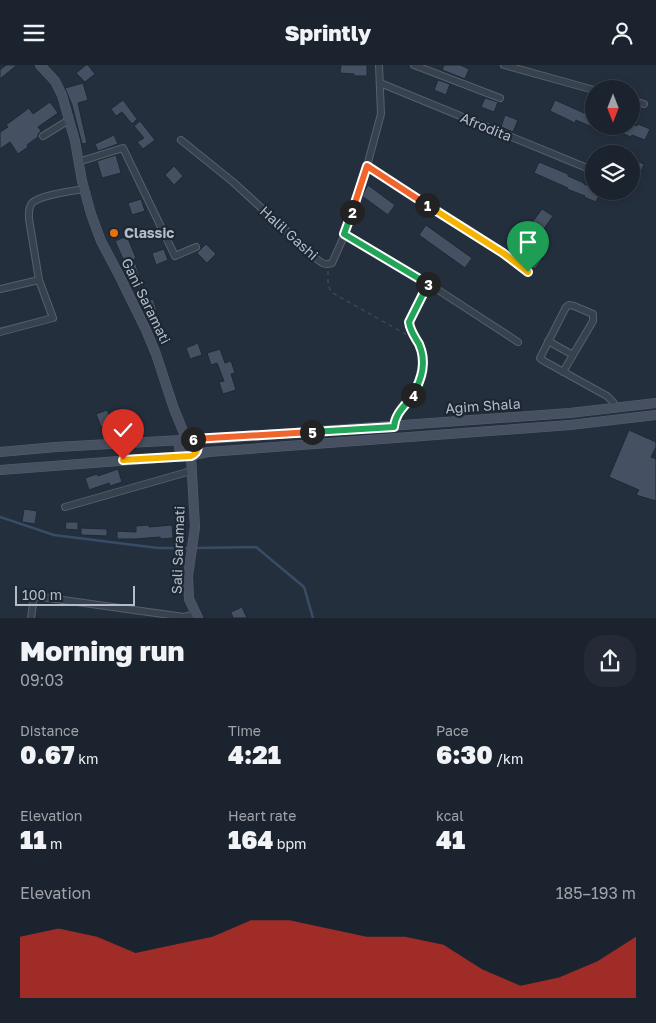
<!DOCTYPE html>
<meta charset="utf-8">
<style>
:root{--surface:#1b232e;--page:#242b36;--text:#f1f3f6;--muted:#a0a4aa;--line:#39404a;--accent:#d93025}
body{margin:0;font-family:"Golos Text",sans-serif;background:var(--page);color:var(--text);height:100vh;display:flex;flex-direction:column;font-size:19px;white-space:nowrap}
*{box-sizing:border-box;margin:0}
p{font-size:16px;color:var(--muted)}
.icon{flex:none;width:28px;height:28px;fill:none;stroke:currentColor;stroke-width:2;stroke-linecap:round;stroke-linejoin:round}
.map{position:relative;height:553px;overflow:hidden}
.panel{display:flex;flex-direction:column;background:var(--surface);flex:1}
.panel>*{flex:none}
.needle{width:32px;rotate:180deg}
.controls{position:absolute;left:585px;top:15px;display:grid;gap:10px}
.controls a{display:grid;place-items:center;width:55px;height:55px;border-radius:50%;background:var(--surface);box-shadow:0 2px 8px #0003,0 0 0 1px var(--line);font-size:25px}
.scale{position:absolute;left:15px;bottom:12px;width:120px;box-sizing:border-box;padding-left:5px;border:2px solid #b4bcc9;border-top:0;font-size:14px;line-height:18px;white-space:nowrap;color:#b4bcc9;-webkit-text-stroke:4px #1d2633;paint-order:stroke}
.pin{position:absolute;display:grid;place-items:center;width:42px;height:42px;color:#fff;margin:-51px -21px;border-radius:50% 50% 50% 0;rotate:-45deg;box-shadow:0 0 5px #0007}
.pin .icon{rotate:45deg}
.km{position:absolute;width:25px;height:25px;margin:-12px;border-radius:50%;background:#222;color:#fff;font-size:14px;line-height:25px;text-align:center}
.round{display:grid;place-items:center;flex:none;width:52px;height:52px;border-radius:20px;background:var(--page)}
.head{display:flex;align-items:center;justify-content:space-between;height:85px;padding:0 20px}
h1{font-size:28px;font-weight:800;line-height:38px}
.figures{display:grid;grid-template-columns:repeat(3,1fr);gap:8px;height:85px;padding:5px 20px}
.figures div{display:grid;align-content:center}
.figures b{font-size:25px;font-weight:800}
.figures small{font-size:14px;font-weight:400}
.figures p{font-size:14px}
.chart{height:140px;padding:10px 20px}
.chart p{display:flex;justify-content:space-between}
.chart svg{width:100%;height:90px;margin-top:5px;fill:var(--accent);opacity:.7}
header{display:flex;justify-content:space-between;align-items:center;height:65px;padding:0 20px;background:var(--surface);font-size:22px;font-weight:800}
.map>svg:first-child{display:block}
.green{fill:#263c3f}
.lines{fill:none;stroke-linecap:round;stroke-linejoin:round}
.stream{stroke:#394c67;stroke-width:2.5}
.building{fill:#455162;stroke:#1f2835}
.street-casing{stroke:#565f6c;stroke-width:8}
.secondary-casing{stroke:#565f6c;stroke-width:10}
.path{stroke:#44595c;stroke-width:1;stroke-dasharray:4 4;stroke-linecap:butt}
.street{stroke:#38414e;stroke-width:6}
.secondary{stroke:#465061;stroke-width:9}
.split-1-casing{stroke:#fff;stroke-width:10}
.split-2-casing{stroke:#fff;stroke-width:10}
.split-3-casing{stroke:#fff;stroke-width:10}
.split-4-casing{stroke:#fff;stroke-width:10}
.split-5-casing{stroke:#fff;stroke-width:10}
.split-6-casing{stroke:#fff;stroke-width:10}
.split-7-casing{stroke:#fff;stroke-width:10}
.split-1{stroke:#f5b400;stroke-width:6}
.split-2{stroke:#f0652b;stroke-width:6}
.split-3{stroke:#22a559;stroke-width:6}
.split-4{stroke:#22a559;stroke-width:6}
.split-5{stroke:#22a559;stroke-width:6}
.split-6{stroke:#f0652b;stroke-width:6}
.split-7{stroke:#f5b400;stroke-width:6}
.food-dot{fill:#e8710a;stroke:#1d2633;stroke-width:2}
.labels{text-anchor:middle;stroke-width:4.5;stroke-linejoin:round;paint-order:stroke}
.street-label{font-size:14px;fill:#b4bcc9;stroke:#1d2633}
.poi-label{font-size:14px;font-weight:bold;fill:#b4bcc9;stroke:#1d2633;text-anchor:start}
</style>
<header><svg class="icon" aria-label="menu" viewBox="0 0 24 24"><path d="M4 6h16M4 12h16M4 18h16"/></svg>Sprintly<svg class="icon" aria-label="person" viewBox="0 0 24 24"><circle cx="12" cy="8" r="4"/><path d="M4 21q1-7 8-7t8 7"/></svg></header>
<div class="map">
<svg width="656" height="553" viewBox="0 0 656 553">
<rect width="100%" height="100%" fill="#242f3e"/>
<path class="green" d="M181 382a7 7 0 1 1 14 0a7 7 0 1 1-14 0Z"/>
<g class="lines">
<path class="stream" d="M0,452l54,18 104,13h31
M194,483l62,-1 48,40 9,31"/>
</g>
<path class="building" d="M6,0h11l-17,14v-9z
M86,0h2l7,9 -10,8 -9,-9z
M341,0h26v11h-13v-2l-14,-1z
M444,0h16l9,4 -4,10 -23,-9z
M438,15l12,4 -4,11 -12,-5z
M83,18l5,17 -10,3 9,40 -5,1 -10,-39 -7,-17z
M485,33l13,4 -4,10 -13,-5z
M123,35l14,19 -5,5 -10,-12 -6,4 -5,-7z
M555,35l29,13 1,-3 9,4v9l-2,4 -16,-7 -1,3 -25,-12z
M50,37l8,11 -20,14 3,4 -3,3v3l-11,8 1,2 -10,7 -8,-12 -10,7v-17l8,-5 -2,-2 23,-17 4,6z
M505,50l13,5 -5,12 -12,-5z
M140,56l15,19 -12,9 -6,-7 7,-4 -10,-12z
M631,59l6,2 1,-2 12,5 -5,11 -13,-5 -1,2 -12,-5 -1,2 -20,-7 33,-1z
M114,70l4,9 -20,7 -3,-7z
M116,90l5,18 -19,5 -5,-17z
M631,94l13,5 -5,12 -8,-4z
M539,97l29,12v2l16,7v1l10,4v3h7l-5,11 -12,-5 1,-1 -18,-7 1,-1 -34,-15z
M174,101l9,10 -9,9 -9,-10z
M368,120l27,20 -7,10 -26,-19z
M141,134l4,12 -13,4 -4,-12z
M542,144l11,7 -17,24 -11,-8z
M426,160l46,33 -7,10 -46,-33z
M127,171l9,22 -2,1 6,18 -11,4 -6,-11 4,-2 -12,-27z
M515,176l27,18 -7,10 -16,-10 -11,-8z
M206,179l10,10 -9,9 -10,-10z
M164,184l4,11 -12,5 -4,-12z
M153,234l4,12 -12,4 -4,-12z
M198,278l4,12 -12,4 -4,-11z
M220,284l5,14 6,-2 4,12 -4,1 5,16 -13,4 -4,-12 5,-1 -7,-18 -6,2 -4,-12z
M107,345l6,12 -12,5 -5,-13z
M629,365l27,12v5l-5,10 5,2v42l-20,-6 3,-5 -30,-13z
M118,404l4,13 -12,4 -1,-3 -20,7 -4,-12 12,-4 1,2z
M24,444l13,2 -2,13 -13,-2z
M66,457h12v8l-13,-1z
M149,460v2l23,-2 1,13 -12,1 -1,-2 -25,2h-18v-8l19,1v-6z
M81,463l26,1v7l-26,-1z
M242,542l5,11h-14l-2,-6z"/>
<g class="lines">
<defs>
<path id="street" d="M414,0l86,33
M504,0l90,25
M380,18l212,87
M631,35l13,4
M43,71l26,-16
M181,75l52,42 82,75c5,5 9,9 17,6l13,-29 22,-68 14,-52 -2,-49
M78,97l45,-14 52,108 21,-9
M367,101l136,87 24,19
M345,169l84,50 89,58
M0,224l39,-9
M0,267l53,-14 -14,-38 -10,-61c0,-5 -1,-11 3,-16 8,-8 40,-12 52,-14
M548,276l25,14
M563,307l30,-51v-7l-19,-8 -5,-1 -3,2 -26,51 2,2 65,36 6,6 3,6
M65,442l126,-36
M31,553l3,-22 150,21 12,-3"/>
<path id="secondary" d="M40,0l15,16 7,14 13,46 7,40 9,33 10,27 18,34 27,55 10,24 18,55 12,29
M179 382a9 9 0 1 1 18 0a9 9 0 1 1-18 0Z
M192,373l16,1 362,-26 86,-10
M0,387l56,-5 126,-7
M194,390l14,-3 362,-27 86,-10
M191,391l4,71 -7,49 1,23 9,19
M0,405l185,-14"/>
</defs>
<use href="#street" class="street-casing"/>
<use href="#secondary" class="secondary-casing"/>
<path class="path" d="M328,206v14l3,7 85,48
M396,351c5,-7 12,-14 17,-21 10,-17 13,-35 5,-52 -3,-6 -10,-14 -8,-22 1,-7 12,-23 16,-31"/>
<use href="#street" class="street"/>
<use href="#secondary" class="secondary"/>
</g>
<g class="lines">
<defs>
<path id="split-1" d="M427,140l76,48 25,19"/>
<path id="split-2" d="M352,147l15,-46 60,39"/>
<path id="split-3" d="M352,147l-8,22 84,50"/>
<path id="split-4" d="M413,330c9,-17 14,-33 6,-51 -4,-7 -9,-13 -10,-22l19,-38"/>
<path id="split-5" d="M312,367l82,-5c1,-14 12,-22 19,-32"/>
<path id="split-6" d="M193,374l119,-7"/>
<path id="split-7" d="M123,395l68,-4c8,-3 9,-12 2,-17"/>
</defs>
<use href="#split-1" class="split-1-casing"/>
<use href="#split-2" class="split-2-casing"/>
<use href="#split-3" class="split-3-casing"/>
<use href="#split-4" class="split-4-casing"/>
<use href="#split-5" class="split-5-casing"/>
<use href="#split-6" class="split-6-casing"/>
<use href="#split-7" class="split-7-casing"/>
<use href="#split-1" class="split-1"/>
<use href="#split-2" class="split-2"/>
<use href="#split-3" class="split-3"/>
<use href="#split-4" class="split-4"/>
<use href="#split-5" class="split-5"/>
<use href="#split-6" class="split-6"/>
<use href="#split-7" class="split-7"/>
</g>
<circle class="food-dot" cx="114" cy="168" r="5"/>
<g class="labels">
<g class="street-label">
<text transform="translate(486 62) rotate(22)" y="5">Afrodita</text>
<text transform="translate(289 168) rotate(42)" y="5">Halil Gashi</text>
<text transform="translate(146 236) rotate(64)" y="5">Gani Saramati</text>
<text transform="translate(483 341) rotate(-4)" y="5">Agim Shala</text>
<text transform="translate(178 485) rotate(-88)" y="5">Sali Saramati</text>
</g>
<g class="poi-label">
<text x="124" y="173">Classic</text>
</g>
</g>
</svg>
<div class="controls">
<a><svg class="needle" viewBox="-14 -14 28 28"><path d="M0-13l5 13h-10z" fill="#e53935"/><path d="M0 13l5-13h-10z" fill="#a0a4aa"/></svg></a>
<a><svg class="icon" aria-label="layers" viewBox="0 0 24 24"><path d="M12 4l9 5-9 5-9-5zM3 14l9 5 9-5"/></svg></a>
</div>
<div class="scale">100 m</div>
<div class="pin" style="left:528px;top:207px;background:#1e9e55"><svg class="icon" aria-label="arrive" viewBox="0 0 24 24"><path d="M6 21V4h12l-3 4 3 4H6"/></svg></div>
<div class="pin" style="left:123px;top:395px;background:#d93025"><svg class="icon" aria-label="check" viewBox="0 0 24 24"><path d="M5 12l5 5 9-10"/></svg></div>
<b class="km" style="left:427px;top:140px">1</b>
<b class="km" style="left:352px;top:147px">2</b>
<b class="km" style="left:428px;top:219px">3</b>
<b class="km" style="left:413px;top:330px">4</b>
<b class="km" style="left:312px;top:367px">5</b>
<b class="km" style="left:193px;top:374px">6</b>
</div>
<section class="panel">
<div class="head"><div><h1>Morning run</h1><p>09:03</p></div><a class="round"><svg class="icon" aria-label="share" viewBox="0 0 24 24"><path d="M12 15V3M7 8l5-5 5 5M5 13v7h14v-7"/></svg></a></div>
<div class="figures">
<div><p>Distance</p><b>0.67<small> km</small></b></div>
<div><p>Time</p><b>4:21</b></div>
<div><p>Pace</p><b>6:30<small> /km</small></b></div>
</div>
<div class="figures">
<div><p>Elevation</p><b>11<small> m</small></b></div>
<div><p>Heart rate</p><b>164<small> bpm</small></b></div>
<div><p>kcal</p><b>41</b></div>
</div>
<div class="chart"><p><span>Elevation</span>185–193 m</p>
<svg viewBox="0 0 160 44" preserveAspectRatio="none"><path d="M0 44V14L10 10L20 14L30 22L40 18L50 14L60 6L70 6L80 10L90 14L100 14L110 18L120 30L130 38L140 34L150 26L160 14V44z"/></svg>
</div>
</section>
